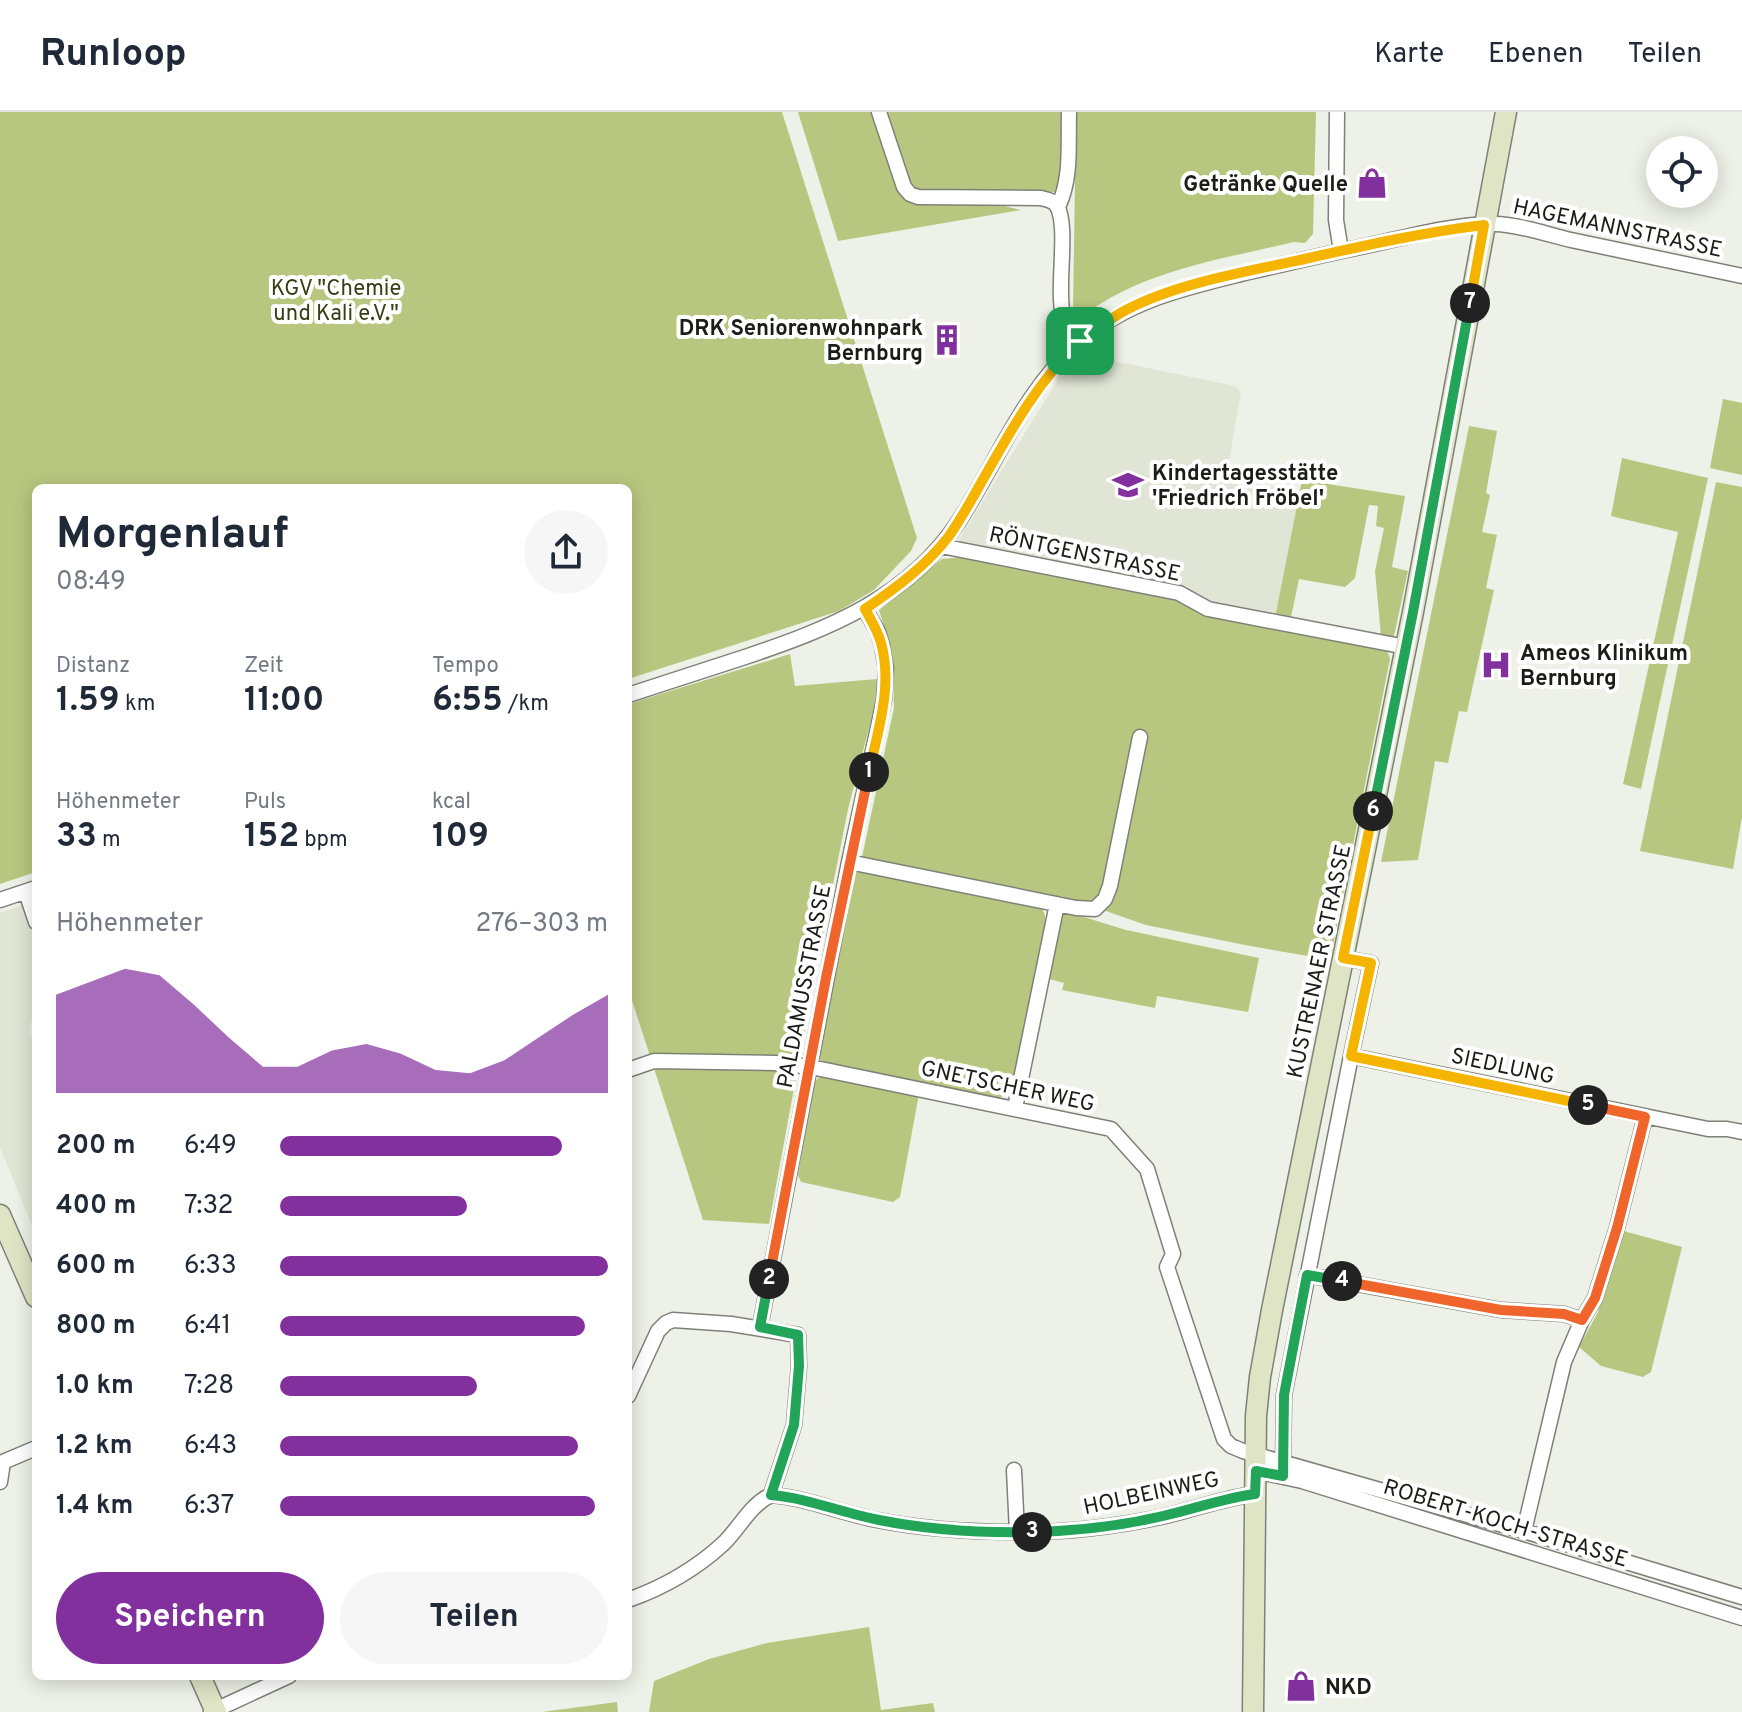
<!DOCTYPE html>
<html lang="de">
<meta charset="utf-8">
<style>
:root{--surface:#fff;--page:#f6f6f7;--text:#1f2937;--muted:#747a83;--line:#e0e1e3;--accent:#83309f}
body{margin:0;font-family:Overpass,sans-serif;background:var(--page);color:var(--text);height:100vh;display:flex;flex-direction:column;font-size:30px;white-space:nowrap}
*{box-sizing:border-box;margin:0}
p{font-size:26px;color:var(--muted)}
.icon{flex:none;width:44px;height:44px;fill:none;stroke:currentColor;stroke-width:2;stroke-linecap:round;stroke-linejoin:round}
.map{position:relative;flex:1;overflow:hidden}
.sheet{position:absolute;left:32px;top:372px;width:600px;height:1196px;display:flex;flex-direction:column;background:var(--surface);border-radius:12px;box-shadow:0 4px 20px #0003}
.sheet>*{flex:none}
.buttons{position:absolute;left:1646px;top:24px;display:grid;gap:16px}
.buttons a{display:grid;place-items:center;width:72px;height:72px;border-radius:50%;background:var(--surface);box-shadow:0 4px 20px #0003;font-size:40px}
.pin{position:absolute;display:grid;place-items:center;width:68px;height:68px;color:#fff;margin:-34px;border-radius:16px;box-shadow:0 4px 12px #0006}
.km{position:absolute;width:40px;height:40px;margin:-20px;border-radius:50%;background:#222;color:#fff;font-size:22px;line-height:40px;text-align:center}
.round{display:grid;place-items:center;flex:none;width:84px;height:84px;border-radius:42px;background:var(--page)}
.summary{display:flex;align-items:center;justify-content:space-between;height:136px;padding:0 24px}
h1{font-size:44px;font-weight:700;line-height:60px}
.stats{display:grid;grid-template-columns:repeat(3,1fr);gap:12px;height:136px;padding:8px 24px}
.stats div{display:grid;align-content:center}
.stats b{font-size:34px;font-weight:700}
.stats small{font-size:22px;font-weight:400}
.stats p{font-size:22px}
.chart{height:224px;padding:16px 24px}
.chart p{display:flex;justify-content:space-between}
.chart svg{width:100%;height:144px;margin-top:8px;fill:var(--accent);opacity:.7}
.button{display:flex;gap:16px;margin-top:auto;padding:16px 24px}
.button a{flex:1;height:92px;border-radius:48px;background:var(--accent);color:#fff;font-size:32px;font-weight:700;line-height:92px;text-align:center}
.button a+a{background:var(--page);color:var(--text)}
ul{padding:0 24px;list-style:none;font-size:26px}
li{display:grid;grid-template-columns:128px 96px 1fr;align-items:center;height:60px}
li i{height:20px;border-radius:10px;background:var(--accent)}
header{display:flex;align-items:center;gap:48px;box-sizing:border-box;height:112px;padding:0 40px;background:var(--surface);border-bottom:2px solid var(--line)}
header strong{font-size:38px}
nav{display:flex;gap:44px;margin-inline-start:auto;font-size:28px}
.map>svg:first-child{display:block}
.built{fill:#e1e5d5}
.green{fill:#b8c77f}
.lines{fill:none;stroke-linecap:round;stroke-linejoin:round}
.street-casing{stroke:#7f8179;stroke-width:17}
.secondary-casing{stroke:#7f8179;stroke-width:23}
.street{stroke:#fff;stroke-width:14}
.secondary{stroke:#dfe4c5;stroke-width:20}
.split-1-casing{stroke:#fff;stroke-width:16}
.split-2-casing{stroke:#fff;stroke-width:16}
.split-3-casing{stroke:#fff;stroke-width:16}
.split-4-casing{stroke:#fff;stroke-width:16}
.split-5-casing{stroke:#fff;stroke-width:16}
.split-6-casing{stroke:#fff;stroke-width:16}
.split-7-casing{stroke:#fff;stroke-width:16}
.split-8-casing{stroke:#fff;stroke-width:16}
.split-1{stroke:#f5b400;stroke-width:10}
.split-2{stroke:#f0652b;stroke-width:10}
.split-3{stroke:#22a559;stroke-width:10}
.split-4{stroke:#22a559;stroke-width:10}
.split-5{stroke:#f0652b;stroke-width:10}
.split-6{stroke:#f5b400;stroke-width:10}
.split-7{stroke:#22a559;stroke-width:10}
.split-8{stroke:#f5b400;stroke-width:10}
.labels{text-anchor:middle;stroke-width:8;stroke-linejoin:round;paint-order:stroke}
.poi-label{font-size:22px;font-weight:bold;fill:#1c1d1a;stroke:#fff;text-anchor:start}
.street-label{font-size:22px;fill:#1c1d1a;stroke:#fff}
.park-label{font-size:22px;fill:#383f15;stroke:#fff}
</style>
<header>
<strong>Runloop</strong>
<nav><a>Karte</a><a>Ebenen</a><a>Teilen</a></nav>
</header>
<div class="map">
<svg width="1742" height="1600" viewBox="0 0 1742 1600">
<rect width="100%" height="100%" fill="#eef1e7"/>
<path class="built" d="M1104,247l131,27 6,6 -15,87 74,12 -25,127 -69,-17 -21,-11 -227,-49 101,-163z
M23,793l13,37v60l-2,2 -5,29 7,15v188l-36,-89v-234z"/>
<path class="green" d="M0,0h782l135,426 -6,13 -37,39 -35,21 -211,68v-191h-592v384l-36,12z
M798,0h74l26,78 93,13 30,7 -183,31z
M886,0h177l-1,67 -3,8 -4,5 -140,-3 -9,-8z
M1076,0h240l-3,122 -8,9 -11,-1c-71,17 -150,28 -210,73l-5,1 -6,-3z
M1723,287l19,4v72l-32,-7z
M1469,314l28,5 -11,62 4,2 -8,37 15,3 -11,53 8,2 -27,122 -8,-1 -11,52 -13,-2 -17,99 -37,2z
M1622,346l86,20 -67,311 -18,-5 55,-252 -67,-16z
M1302,368l103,16 -13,71 16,4 -14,65 -8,3 -5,-3 -6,-65 9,-43 -8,-2 2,-20 -9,-1 -14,73 -10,9 -46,-8 -9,43 -15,-4z
M1716,370l26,5v330l-9,52 -93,-18z
M963,445l204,37 28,16 181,35 11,5 3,9 -58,292 -13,7 -74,-13 -99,-20 -63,-22 -221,-46 32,-149 -2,-55 -13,-43 63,-51z
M790,542l5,32 82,-7 -1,22 -28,108 -35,176 -44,239 -66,-4 -75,-232v-284z
M854,758l183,35c7,5 9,9 8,19l-31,159c-5,10 -10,14 -22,17l-170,-36 -4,-8z
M1068,800l58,18 133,28 -11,54 -91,-16 -2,12 -93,-18 2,-7 -15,-4 9,-59 4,-5z
M822,963l97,19 -19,103 -7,5 -92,-20 -3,-7 15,-88 4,-8z
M1620,1118l62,17 -31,125 -8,5 -42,-11 -22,-19 19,-35z
M869,1515l12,83 52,-7 2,9h-286l5,-31 55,-22 58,-16z
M617,1590l1,10h-76z"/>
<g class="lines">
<defs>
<path id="street" d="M879,0l25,75 6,7 8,3 123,1c7,2 12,2 16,8 12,21 -1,82 6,109 2,10 11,18 17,26
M1337,0l-1,108 5,31
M1058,95c14,-29 10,-63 11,-95
M941,434l238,47 29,16 198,38
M628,583c39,-13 78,-25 117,-38 83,-28 164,-59 214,-136 39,-61 66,-133 123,-181 46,-39 102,-52 159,-66 40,-9 80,-19 120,-27 43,-9 90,-23 134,-23 22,0 54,11 76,16 57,12 114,24 171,36
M849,750l227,46 19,1 10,-10 5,-13 30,-149
M26,780l10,30
M0,788l36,-12
M1343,846l28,5 -20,93 357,73h19l15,3
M628,958l26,-9 121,2 36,4 300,62 36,40 26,85 -6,13 57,172 7,7 12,5 281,80 218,66
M1015,996l42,-204
M1307,1163l194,35 63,4 18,6 -18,42 -40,169
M1582,1208l13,-22 22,-70 28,-111
M760,1215l89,-465 35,-162 2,-31 -4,-24 -4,-13 -13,-23
M628,1284l30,-65 8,-8 7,-3 58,4 67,11 1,31 -5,59 -23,70c-20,9 -31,32 -47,48 -27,25 -62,45 -96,57
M3,1350l33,-14
M1014,1358l3,62
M1256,1359l46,10 440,137
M1283,1359l1,-76 67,-339
M0,1370l3,-20
M771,1383c36,3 70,18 106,25 46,9 93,12 139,12 49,1 97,-5 145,-15 32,-7 62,-19 94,-23
M211,1600l78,-36"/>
<path id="secondary" d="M0,1103l36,82
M200,1564l16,36
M1253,1600l3,-296 4,-39 12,-67 141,-698 93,-500"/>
</defs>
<use href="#street" class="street-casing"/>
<use href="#secondary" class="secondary-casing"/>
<use href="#street" class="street"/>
<use href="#secondary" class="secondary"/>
</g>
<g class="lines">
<defs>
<path id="split-1" d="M869,660c9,-42 24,-86 12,-129 -3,-12 -10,-23 -16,-34 31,-21 61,-43 84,-73 12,-17 22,-35 32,-53 29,-51 56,-101 99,-142"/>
<path id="split-2" d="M769,1167l57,-301 43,-206"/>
<path id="split-3" d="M769,1167l-9,48 38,8 1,31 -5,59 -23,70c37,3 71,18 108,25 50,10 102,13 153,12"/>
<path id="split-4" d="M1032,1420c44,-1 88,-6 131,-16 31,-7 61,-18 92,-22l1,-23 27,5 1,-81 23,-120 35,6"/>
<path id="split-5" d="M1342,1169l159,29 63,4 18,6 13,-22 22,-70 28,-111 -57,-12"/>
<path id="split-6" d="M1373,699l-30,147 28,5 -20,93 237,49"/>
<path id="split-7" d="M1373,699l40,-199 57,-309"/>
<path id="split-8" d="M1080,229c15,-11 29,-22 46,-31 53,-28 125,-39 183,-52 58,-13 116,-26 175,-33l-14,78"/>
</defs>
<use href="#split-1" class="split-1-casing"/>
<use href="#split-2" class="split-2-casing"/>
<use href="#split-3" class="split-3-casing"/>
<use href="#split-4" class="split-4-casing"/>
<use href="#split-5" class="split-5-casing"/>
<use href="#split-6" class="split-6-casing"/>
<use href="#split-7" class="split-7-casing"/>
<use href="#split-8" class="split-8-casing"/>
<use href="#split-1" class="split-1"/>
<use href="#split-2" class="split-2"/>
<use href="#split-3" class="split-3"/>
<use href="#split-4" class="split-4"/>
<use href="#split-5" class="split-5"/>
<use href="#split-6" class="split-6"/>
<use href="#split-7" class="split-7"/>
<use href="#split-8" class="split-8"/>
</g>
<defs>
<symbol id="shop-bare" viewBox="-9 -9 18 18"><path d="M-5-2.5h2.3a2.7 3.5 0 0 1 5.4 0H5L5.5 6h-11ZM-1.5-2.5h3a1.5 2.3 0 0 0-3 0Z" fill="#83309f" stroke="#fff" stroke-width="2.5" paint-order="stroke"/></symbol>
<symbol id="building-bare" viewBox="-9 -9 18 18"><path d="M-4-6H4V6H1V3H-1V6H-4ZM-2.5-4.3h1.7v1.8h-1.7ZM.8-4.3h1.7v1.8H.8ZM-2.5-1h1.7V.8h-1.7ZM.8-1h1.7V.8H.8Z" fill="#83309f" stroke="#fff" stroke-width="2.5" paint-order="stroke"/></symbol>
<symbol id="school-bare" viewBox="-9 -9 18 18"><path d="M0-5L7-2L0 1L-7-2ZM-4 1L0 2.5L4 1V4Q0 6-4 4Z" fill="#83309f" stroke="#fff" stroke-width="2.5" paint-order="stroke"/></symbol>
<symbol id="hospital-bare" viewBox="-9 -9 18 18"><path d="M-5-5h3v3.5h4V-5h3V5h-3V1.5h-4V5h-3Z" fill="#83309f" stroke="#fff" stroke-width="2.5" paint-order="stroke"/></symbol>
</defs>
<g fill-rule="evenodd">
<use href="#shop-bare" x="1350" y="49" width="44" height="44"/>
<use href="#building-bare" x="925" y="206" width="44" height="44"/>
<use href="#school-bare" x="1106" y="351" width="44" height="44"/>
<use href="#hospital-bare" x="1474" y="531" width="44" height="44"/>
<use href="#shop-bare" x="1279" y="1552" width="44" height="44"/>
</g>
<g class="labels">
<g class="poi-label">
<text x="1348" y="79" text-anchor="end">Getränke Quelle</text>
<text x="923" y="223" text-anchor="end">DRK Seniorenwohnpark<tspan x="923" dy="25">Bernburg</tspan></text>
<text x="1152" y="368">Kindertagesstätte<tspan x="1152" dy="25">'Friedrich Fröbel'</tspan></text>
<text x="1520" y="548">Ameos Klinikum<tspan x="1520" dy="25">Bernburg</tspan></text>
<text x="1325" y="1582">NKD</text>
</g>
<g class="street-label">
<text transform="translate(1618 115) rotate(12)" y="8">HAGEMANNSTRASSE</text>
<text transform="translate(1085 441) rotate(12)" y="8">RÖNTGENSTRASSE</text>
<text transform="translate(1318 849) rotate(-78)" y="8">KUSTRENAER STRASSE</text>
<text transform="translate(803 874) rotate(-79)" y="8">PALDAMUSSTRASSE</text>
<text transform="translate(1503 953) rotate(12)" y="8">SIEDLUNG</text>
<text transform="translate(1008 973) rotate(12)" y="8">GNETSCHER WEG</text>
<text transform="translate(1151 1380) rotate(-12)" y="8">HOLBEINWEG</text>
<text transform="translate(1506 1410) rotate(17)" y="8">ROBERT-KOCH-STRASSE</text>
</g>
<g class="park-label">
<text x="336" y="183">KGV "Chemie<tspan x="336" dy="25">und Kali e.V."</tspan></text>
</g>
</g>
</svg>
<div class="buttons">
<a><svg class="icon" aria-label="locate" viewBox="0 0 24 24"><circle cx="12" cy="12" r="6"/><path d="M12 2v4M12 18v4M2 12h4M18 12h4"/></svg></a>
</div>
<div class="pin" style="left:1080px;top:229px;background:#1e9e55"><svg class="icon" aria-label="arrive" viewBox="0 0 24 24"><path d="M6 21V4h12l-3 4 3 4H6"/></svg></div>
<b class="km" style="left:869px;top:660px">1</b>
<b class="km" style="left:769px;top:1167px">2</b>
<b class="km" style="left:1032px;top:1420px">3</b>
<b class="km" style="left:1342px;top:1169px">4</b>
<b class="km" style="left:1588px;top:993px">5</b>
<b class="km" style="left:1373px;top:699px">6</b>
<b class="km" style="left:1470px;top:191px">7</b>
<section class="sheet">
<div class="summary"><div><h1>Morgenlauf</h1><p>08:49</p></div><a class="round"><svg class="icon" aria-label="share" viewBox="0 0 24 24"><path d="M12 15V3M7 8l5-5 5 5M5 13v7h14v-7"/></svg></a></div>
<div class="stats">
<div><p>Distanz</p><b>1.59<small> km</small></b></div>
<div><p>Zeit</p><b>11:00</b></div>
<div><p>Tempo</p><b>6:55<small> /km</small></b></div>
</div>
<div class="stats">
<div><p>Höhenmeter</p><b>33<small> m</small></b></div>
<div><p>Puls</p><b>152<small> bpm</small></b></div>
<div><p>kcal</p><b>109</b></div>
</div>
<div class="chart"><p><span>Höhenmeter</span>276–303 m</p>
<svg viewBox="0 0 160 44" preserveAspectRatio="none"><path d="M0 44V14L10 10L20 6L30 8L40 17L50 27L60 36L70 36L80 31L90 29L100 32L110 37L120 38L130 34L140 27L150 20L160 14V44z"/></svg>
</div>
<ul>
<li><b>200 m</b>6:49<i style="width:86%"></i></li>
<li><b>400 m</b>7:32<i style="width:57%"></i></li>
<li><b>600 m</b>6:33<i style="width:100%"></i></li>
<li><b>800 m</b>6:41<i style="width:93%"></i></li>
<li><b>1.0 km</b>7:28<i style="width:60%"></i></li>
<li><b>1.2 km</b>6:43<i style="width:91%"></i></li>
<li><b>1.4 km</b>6:37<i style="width:96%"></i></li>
</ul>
<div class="button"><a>Speichern</a><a>Teilen</a></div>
</section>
</div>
